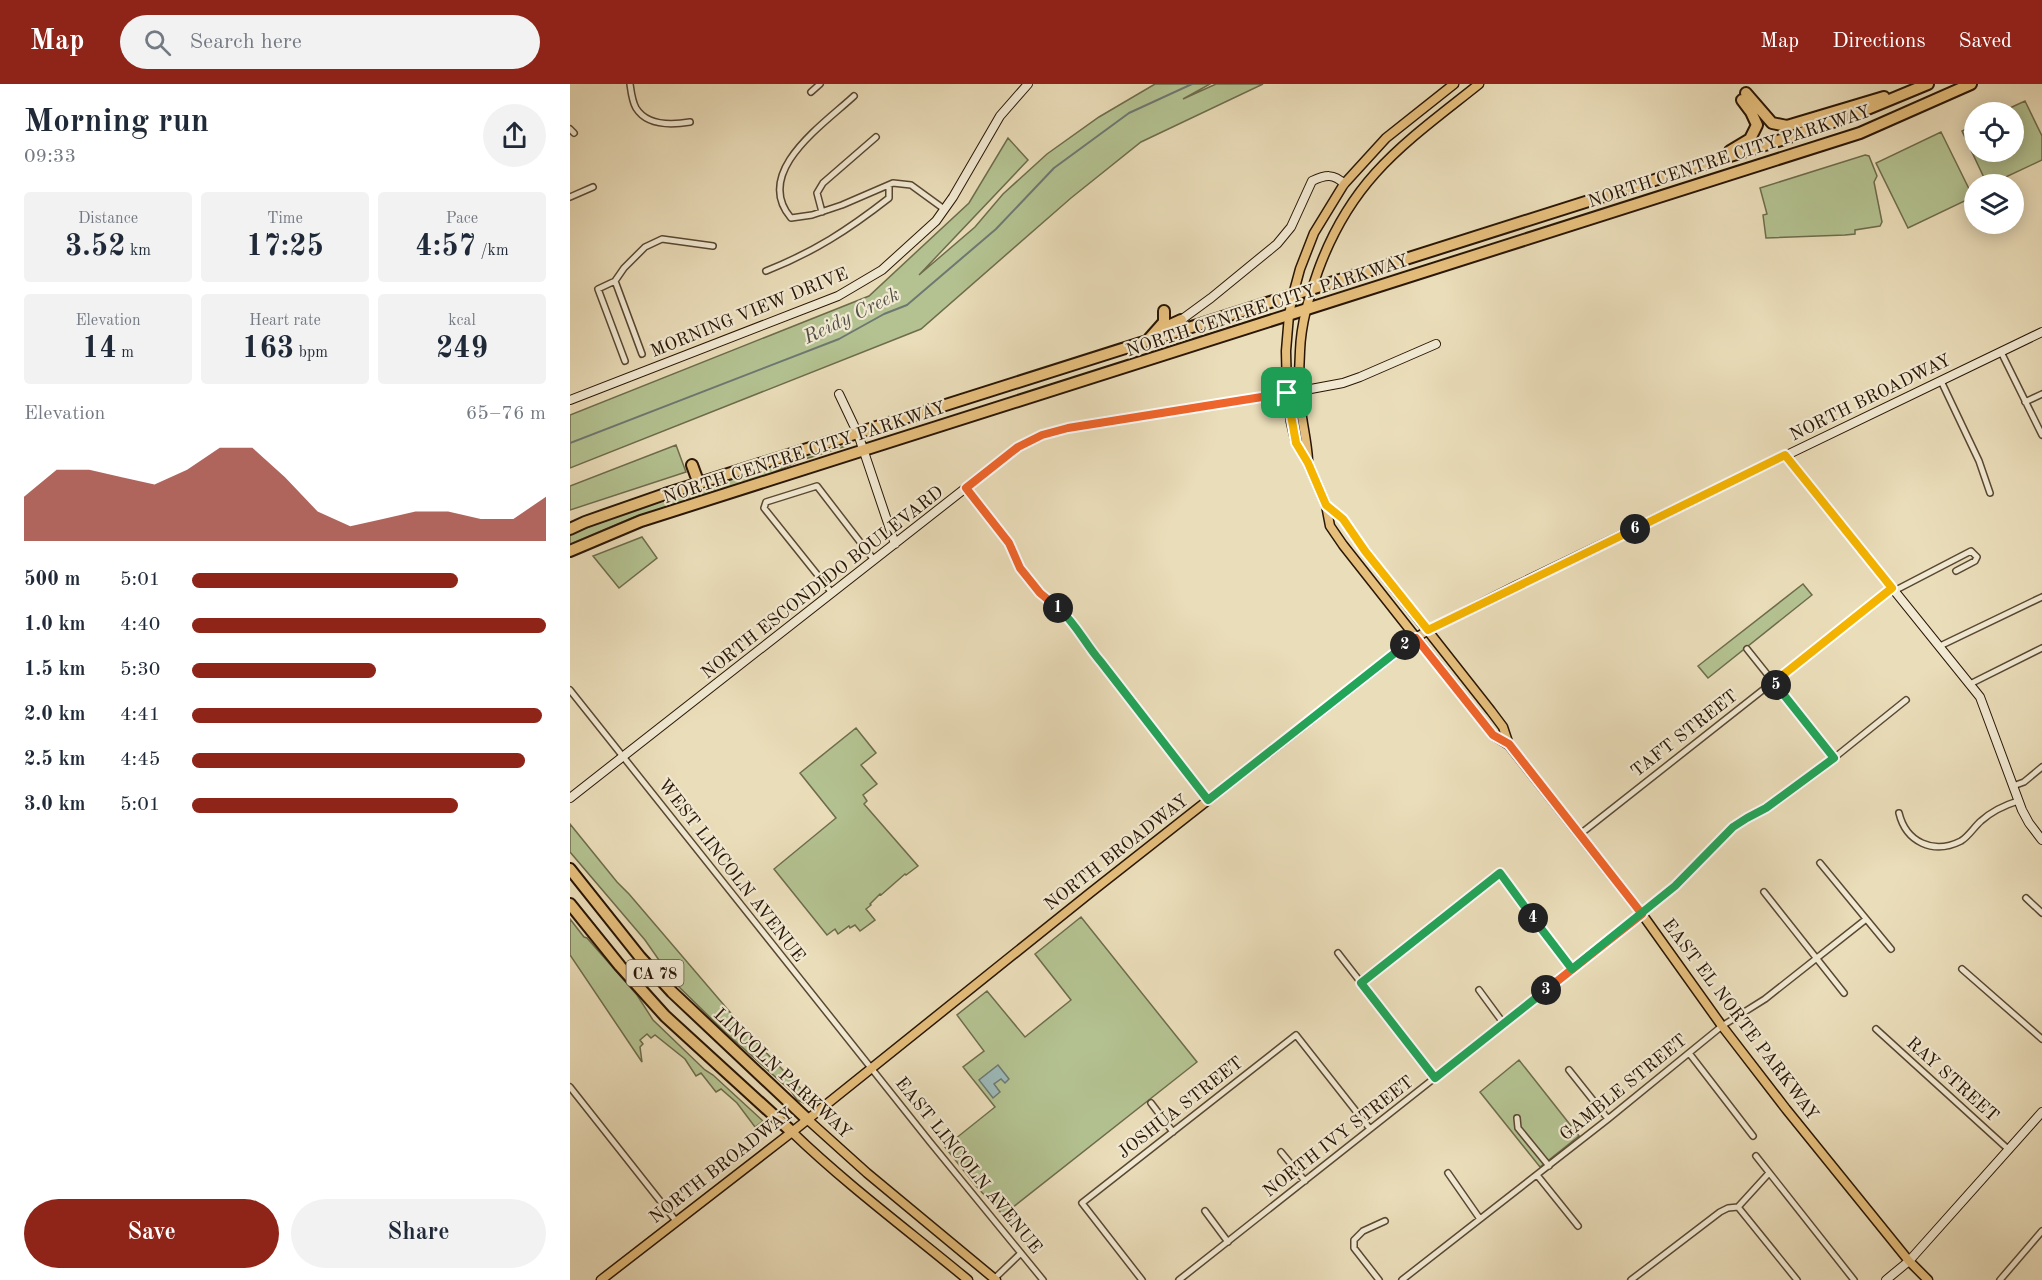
<!DOCTYPE html>
<meta charset="utf-8">
<style>
:root{--surface:#fff;--page:#f2f2f3;--text:#1f2937;--muted:#747a83;--accent:#8f2418}
body{margin:0;font-family:"Old Standard TT",serif;background:var(--page);color:var(--text);height:100vh;display:flex;flex-direction:column;font-size:22px;white-space:nowrap}
*{box-sizing:border-box;margin:0}
p{font-size:20px;color:var(--muted)}
.icon{flex:none;width:33px;height:33px;fill:none;stroke:currentColor;stroke-width:2;stroke-linecap:round;stroke-linejoin:round}
.map{position:relative;flex:1;overflow:hidden}
.panel{display:flex;flex-direction:column;background:var(--surface);width:570px}
.panel>*{flex:none}
.controls{position:absolute;left:1394px;top:18px;display:grid;gap:12px}
.controls a{display:grid;place-items:center;width:60px;height:60px;border-radius:50%;background:var(--surface);box-shadow:0 3px 15px #0003;font-size:30px}
.pin{position:absolute;display:grid;place-items:center;width:51px;height:51px;color:#fff;margin:-26px;border-radius:12px;box-shadow:0 3px 9px #0006}
.km{position:absolute;width:30px;height:30px;margin:-15px;border-radius:50%;background:#222;color:#fff;font-size:16px;line-height:30px;text-align:center}
.round{display:grid;place-items:center;flex:none;width:63px;height:63px;border-radius:32px;background:var(--page)}
.summary{display:flex;align-items:center;justify-content:space-between;height:102px;padding:0 24px}
h1{font-size:33px;font-weight:600;line-height:45px}
.figures{display:grid;grid-template-columns:repeat(3,1fr);gap:9px;height:102px;padding:6px 24px}
.figures div{display:grid;align-content:center;border-radius:6px;background:var(--page);text-align:center}
.figures b{font-size:30px;font-weight:600}
.figures small{font-size:16px;font-weight:400}
.figures p{font-size:16px}
.chart{height:168px;padding:12px 24px}
.chart p{display:flex;justify-content:space-between}
.chart svg{width:100%;height:108px;margin-top:6px;fill:var(--accent);opacity:.7}
.action{display:flex;gap:12px;margin-top:auto;padding:12px 24px}
.action a{flex:1;height:69px;border-radius:36px;background:var(--accent);color:#fff;font-size:24px;font-weight:600;line-height:69px;text-align:center}
.action a+a{background:var(--page);color:var(--text)}
ul{padding:0 24px;list-style:none;font-size:20px}
li{display:grid;grid-template-columns:96px 72px 1fr;align-items:center;height:45px}
li i{height:15px;border-radius:8px;background:var(--accent)}
header{display:flex;align-items:center;gap:36px;box-sizing:border-box;height:84px;padding:0 30px;background:var(--accent);color:#fff}
header strong{font-size:28px}
nav{display:flex;gap:33px;margin-inline-start:auto;font-size:21px}
.search{width:420px;height:54px;background:var(--page);display:flex;align-items:center;gap:15px;box-sizing:border-box;padding:0 21px;border-radius:33px;color:var(--muted);font-size:22px}
main{display:flex;flex:1;min-height:0}
.map>svg:first-child{display:block}
.green{fill:#b4c291;stroke:#6e6c4c;stroke-width:1.5}
.water{fill:#9cbaba;stroke:#6e7872;stroke-width:1.5}
.lines{fill:none;stroke-linecap:round;stroke-linejoin:round}
.stream{stroke:#6e7872;stroke-width:2}
.street-casing{stroke:#594833;stroke-width:8}
.secondary-casing{stroke:#291606;stroke-width:10}
.primary-casing{stroke:#291606;stroke-width:11}
.highway-casing{stroke:#291606;stroke-width:14}
.street{stroke:#f1e9d2;stroke-width:5}
.secondary{stroke:#f1e9d2;stroke-width:8}
.primary{stroke:#e5be7c;stroke-width:8}
.highway{stroke:#e5be7c;stroke-width:10}
.split-1-casing{stroke:#fff;stroke-width:12}
.split-2-casing{stroke:#fff;stroke-width:12}
.split-3-casing{stroke:#fff;stroke-width:12}
.split-4-casing{stroke:#fff;stroke-width:12}
.split-5-casing{stroke:#fff;stroke-width:12}
.split-6-casing{stroke:#fff;stroke-width:12}
.split-7-casing{stroke:#fff;stroke-width:12}
.split-1{stroke:#f0652b;stroke-width:8}
.split-2{stroke:#22a559;stroke-width:8}
.split-3{stroke:#f0652b;stroke-width:8}
.split-4{stroke:#22a559;stroke-width:8}
.split-5{stroke:#22a559;stroke-width:8}
.split-6{stroke:#f5b400;stroke-width:8}
.split-7{stroke:#f5b400;stroke-width:8}
.labels{text-anchor:middle;stroke-width:4.5;stroke-linejoin:round;paint-order:stroke}
.shield{fill:#f1e9d2;stroke:#655543;stroke-width:1.5}
.shield-label{font-size:16px;font-weight:bold;fill:#291606}
.street-label{font-size:18px;fill:#291606;stroke:#f1e9d2}
.water-label{font-size:20px;font-style:italic;fill:#514f45;stroke:#f1e9d2}
</style>
<header>
<strong>Map</strong>
<div class="search"><svg class="icon" aria-label="search" viewBox="0 0 24 24"><circle cx="10" cy="10" r="6"/><path d="M15 15l6 6"/></svg>Search here</div>
<nav><a>Map</a><a>Directions</a><a>Saved</a></nav>
</header>
<main>
<section class="panel">
<div class="summary"><div><h1>Morning run</h1><p>09:33</p></div><a class="round"><svg class="icon" aria-label="share" viewBox="0 0 24 24"><path d="M12 15V3M7 8l5-5 5 5M5 13v7h14v-7"/></svg></a></div>
<div class="figures">
<div><p>Distance</p><b>3.52<small> km</small></b></div>
<div><p>Time</p><b>17:25</b></div>
<div><p>Pace</p><b>4:57<small> /km</small></b></div>
</div>
<div class="figures">
<div><p>Elevation</p><b>14<small> m</small></b></div>
<div><p>Heart rate</p><b>163<small> bpm</small></b></div>
<div><p>kcal</p><b>249</b></div>
</div>
<div class="chart"><p><span>Elevation</span>65–76 m</p>
<svg viewBox="0 0 160 44" preserveAspectRatio="none"><path d="M0 44V26L10 15L20 15L30 18L40 21L50 15L60 6L70 6L80 18L90 32L100 38L110 35L120 32L130 32L140 35L150 35L160 26V44z"/></svg>
</div>
<ul>
<li><b>500 m</b>5:01<i style="width:75%"></i></li>
<li><b>1.0 km</b>4:40<i style="width:100%"></i></li>
<li><b>1.5 km</b>5:30<i style="width:52%"></i></li>
<li><b>2.0 km</b>4:41<i style="width:99%"></i></li>
<li><b>2.5 km</b>4:45<i style="width:94%"></i></li>
<li><b>3.0 km</b>5:01<i style="width:75%"></i></li>
</ul>
<div class="action"><a>Save</a><a>Share</a></div>
</section>
<div class="map">
<svg width="1472" height="1196" viewBox="0 0 1472 1196">
<rect width="100%" height="100%" fill="#eaddb9"/>
<filter id="stains"><feTurbulence type="fractalNoise" baseFrequency=".00333" numOctaves="4"/><feColorMatrix values="0 0 0 0 .2 0 0 0 0 .09 0 0 0 0 .02 0 0 0 .5 -.17"/></filter>
<radialGradient id="worn" r=".72"><stop offset=".6" stop-color="#630" stop-opacity="0"/><stop offset="1" stop-color="#630" stop-opacity=".3"/></radialGradient>
<path class="green" d="M585,0h55l-27,15 33,-15h47l-122,58 -70,56 -150,131 -351,139v-53l299,-119 100,-93 39,-65 20,22 -109,115 56,-48 28,-33 44,-40 52,-37z
M1455,17l17,35v24l-51,24h-4l-25,-53 12,-6v27h39v-40h-12z
M1371,48l32,65 -65,31 -32,-65z
M1295,71l4,1 8,20 -3,6 8,40 -2,4 -25,4v4l-10,1 -79,3 -3,-23 4,-1 -7,-26z
M275,360l1,2 -47,15 -29,13 -138,44 -62,26v-10l58,-22 208,-67z
M106,361l10,27 -116,38v-24z
M72,453l15,21 -38,30 -26,-32z
M1233,500l9,11 -104,83 -10,-12z
M286,644l20,25 -15,12 16,19 -14,11 4,6 -3,3 54,62 -12,9 -1,-1 -24,21 -1,-1 -10,10 1,1 -5,4 9,11 -15,11 -5,-6 -5,3 -1,-2 -11,8 -3,-5 -8,6 -53,-66 62,-51 -36,-45z
M0,740l47,58 12,12 124,145 57,59 -5,2 -1,3 -7,-3 -6,-9 -66,-59 -50,-49 -30,-43 -75,-88z
M511,833l116,145 -194,153 -27,-29 -31,-39 50,-40 -32,-40 21,-16 -27,-36 30,-24 38,46 46,-37 -36,-46z
M0,835l14,18 3,1 50,57 16,25 52,50 8,5 50,46 -8,6 -18,-24 -16,-14 -5,3 -15,-19 -5,3 -11,-17 -30,-24 -4,3 -4,-4 -7,6 3,4 -3,3 2,15 -72,-107z
M949,976l60,76 -39,31 -60,-75z"/>
<path class="water" d="M428,981l11,14 -4,4 -4,-4 -7,5 6,8 -7,6 -14,-18z"/>
<g class="lines">
<path class="stream" d="M0,359l269,-104 45,-25 23,-9 89,-76 58,-61 75,-55 63,-29"/>
<defs>
<path id="street" d="M60,0c1,7 2,17 6,24 11,18 36,17 54,14
M241,8l9,-8
M284,12c-30,28 -102,76 -63,122l21,-3 30,-10 51,-22 18,2 33,24
M0,45l4,4
M0,113l23,-10
M252,128l-5,-19 6,-10 53,-46
M196,187c48,-19 82,-41 123,-73v-13
M45,197l27,73
M1431,268l41,83
M55,277l-27,-72 17,-8 9,-13 21,-21 17,-8 51,7
M1371,297l38,80 11,32
M1455,318l17,-8
M396,404l43,55 11,25 20,25 30,25 18,30 13,14 107,138
M1324,507l77,-40 6,6 -2,4 -19,10
M262,509l-68,-85 2,-6 51,-16 57,74
M1370,562l102,-49
M1177,565l87,109
M1400,600l72,-36
M0,606l360,452 113,138
M1443,702l11,-4 18,-15
M1329,729c7,29 34,42 62,28 8,-5 13,-14 20,-20 10,-9 24,-16 37,-20
M1009,751l313,-247
M1250,779l71,86
M1194,808l80,101
M1456,814l16,15
M768,869l97,125
M1392,885l80,70
M791,899l139,-109 72,95
M909,906l25,34
M1306,945l133,121
M1119,969l64,83
M999,986l39,49
M0,1003l106,134
M581,1019l22,29
M947,1034l1,10 31,38
M711,1068l24,29
M1186,1072l98,124
M878,1089l32,46
M967,1091l41,51
M1168,1123l59,73
M1168,1123l31,-34
M635,1127l23,31
M424,1195l27,-26
M572,1196l-60,-77 214,-168 74,94
M609,1196l463,-366 33,-28 58,-59 14,-9 19,-10 68,-50 72,-58
M809,1196l-25,-32v-8l9,-9 22,-10
M832,1196l206,-161 114,-93 43,-27 100,-79
M1061,1196l89,-68 8,-4 10,-1
M1430,1196l42,-49"/>
<path id="secondary" d="M611,236l30,-22 66,-54 14,-17 21,-46c13,-6 22,-8 32,3
M730,307l43,-8 17,-6 76,-33
M269,310l19,40 37,110
M0,316l268,-104 44,-26 54,-49 17,-24 47,-81 28,-32
M1215,371l195,242 42,113 7,13 13,17
M858,546l87,-44 527,-254
M0,714l448,-351 24,-12 26,-7 219,-35
M1316,1196l23,-19 133,-149"/>
<path id="primary" d="M884,0l-68,54 -42,46 -30,49 -14,36 -7,26 -4,20 -3,36 1,42 4,29 5,21 12,20 18,42 4,21 13,19 150,190 16,10
M738,376c-1,-18 -5,-33 -7,-50 -3,-19 -2,-40 -1,-59 1,-28 9,-54 18,-80 34,-94 87,-128 161,-187
M756,421l17,14 22,32 126,160 12,16 6,18 133,169 80,112 64,83 123,152 19,19
M237,1035l60,54 129,107
M222,1048c55,53 117,99 176,148
M31,1196l191,-148 298,-239 314,-247 24,-16"/>
<path id="highway" d="M1176,9l26,30 15,3 97,-29
M1160,67l20,-12 7,-14 -6,-13 -9,-12
M589,246l22,-10
M579,255l15,-17v-11
M122,381l7,19
M0,445l15,-7 80,-28 1119,-355 69,-24 75,-31
M0,467l71,-30 1219,-388 111,-49
M0,785l70,88 32,35 135,127
M0,820l50,62 45,50 127,116"/>
</defs>
<use href="#street" class="street-casing"/>
<use href="#secondary" class="secondary-casing"/>
<use href="#primary" class="primary-casing"/>
<use href="#highway" class="highway-casing"/>
<use href="#street" class="street"/>
<use href="#secondary" class="secondary"/>
<use href="#primary" class="primary"/>
<use href="#highway" class="highway"/>
</g>
<g class="lines">
<defs>
<path id="split-1" d="M488,524l-18,-15 -20,-25 -11,-25 -43,-55 52,-41 24,-12 26,-7 219,-35"/>
<path id="split-2" d="M488,524c18,15 27,36 43,54l107,138 197,-155"/>
<path id="split-3" d="M835,561l11,-7 77,97 16,9 133,170 -96,76"/>
<path id="split-4" d="M963,834l-33,-45 -139,110 74,95 111,-88"/>
<path id="split-5" d="M963,834l39,51 103,-83 58,-59 14,-9 19,-10 68,-50 -58,-73"/>
<path id="split-6" d="M1065,445l150,-74 107,133 -118,94 2,3"/>
<path id="split-7" d="M717,309l9,50 12,20 18,42 17,14 22,32 63,79 207,-101"/>
</defs>
<use href="#split-1" class="split-1-casing"/>
<use href="#split-2" class="split-2-casing"/>
<use href="#split-3" class="split-3-casing"/>
<use href="#split-4" class="split-4-casing"/>
<use href="#split-5" class="split-5-casing"/>
<use href="#split-6" class="split-6-casing"/>
<use href="#split-7" class="split-7-casing"/>
<use href="#split-1" class="split-1"/>
<use href="#split-2" class="split-2"/>
<use href="#split-3" class="split-3"/>
<use href="#split-4" class="split-4"/>
<use href="#split-5" class="split-5"/>
<use href="#split-6" class="split-6"/>
<use href="#split-7" class="split-7"/>
</g>
<g class="labels">
<rect class="shield" x="56.5" y="876" width="57" height="26" rx="4.5"/>
<g class="shield-label">
<text x="85" y="895">CA 78</text>
</g>
<g class="street-label">
<text transform="translate(1159 72) rotate(-18)" y="6">NORTH CENTRE CITY PARKWAY</text>
<text transform="translate(697 221) rotate(-18)" y="6">NORTH CENTRE CITY PARKWAY</text>
<text transform="translate(179 228) rotate(-22)" y="6">MORNING VIEW DRIVE</text>
<text transform="translate(1300 313) rotate(-26)" y="6">NORTH BROADWAY</text>
<text transform="translate(234 368) rotate(-18)" y="6">NORTH CENTRE CITY PARKWAY</text>
<text transform="translate(252 498) rotate(-38)" y="6">NORTH ESCONDIDO BOULEVARD</text>
<text transform="translate(1114 649) rotate(-38)" y="6">TAFT STREET</text>
<text transform="translate(546 768) rotate(-38)" y="6">NORTH BROADWAY</text>
<text transform="translate(162 786) rotate(52)" y="6">WEST LINCOLN AVENUE</text>
<text transform="translate(1171 935) rotate(53)" y="6">EAST EL NORTE PARKWAY</text>
<text transform="translate(213 989) rotate(43)" y="6">LINCOLN PARKWAY</text>
<text transform="translate(1383 995) rotate(42)" y="6">RAY STREET</text>
<text transform="translate(1053 1003) rotate(-39)" y="6">GAMBLE STREET</text>
<text transform="translate(610 1023) rotate(-38)" y="6">JOSHUA STREET</text>
<text transform="translate(768 1052) rotate(-38)" y="6">NORTH IVY STREET</text>
<text transform="translate(151 1081) rotate(-38)" y="6">NORTH BROADWAY</text>
<text transform="translate(399 1081) rotate(51)" y="6">EAST LINCOLN AVENUE</text>
</g>
<g class="water-label">
<text transform="translate(281 231) rotate(-26)" y="7">Reidy Creek</text>
</g>
</g>
<rect width="100%" height="100%" filter="url(#stains)"/>
<rect width="100%" height="100%" fill="url(#worn)"/>
</svg>
<div class="controls">
<a><svg class="icon" aria-label="locate" viewBox="0 0 24 24"><circle cx="12" cy="12" r="6"/><path d="M12 2v4M12 18v4M2 12h4M18 12h4"/></svg></a>
<a><svg class="icon" aria-label="layers" viewBox="0 0 24 24"><path d="M12 4l9 5-9 5-9-5zM3 14l9 5 9-5"/></svg></a>
</div>
<div class="pin" style="left:717px;top:309px;background:#1e9e55"><svg class="icon" aria-label="arrive" viewBox="0 0 24 24"><path d="M6 21V4h12l-3 4 3 4H6"/></svg></div>
<b class="km" style="left:488px;top:524px">1</b>
<b class="km" style="left:835px;top:561px">2</b>
<b class="km" style="left:976px;top:906px">3</b>
<b class="km" style="left:963px;top:834px">4</b>
<b class="km" style="left:1206px;top:601px">5</b>
<b class="km" style="left:1065px;top:445px">6</b>
</div>
</main>
